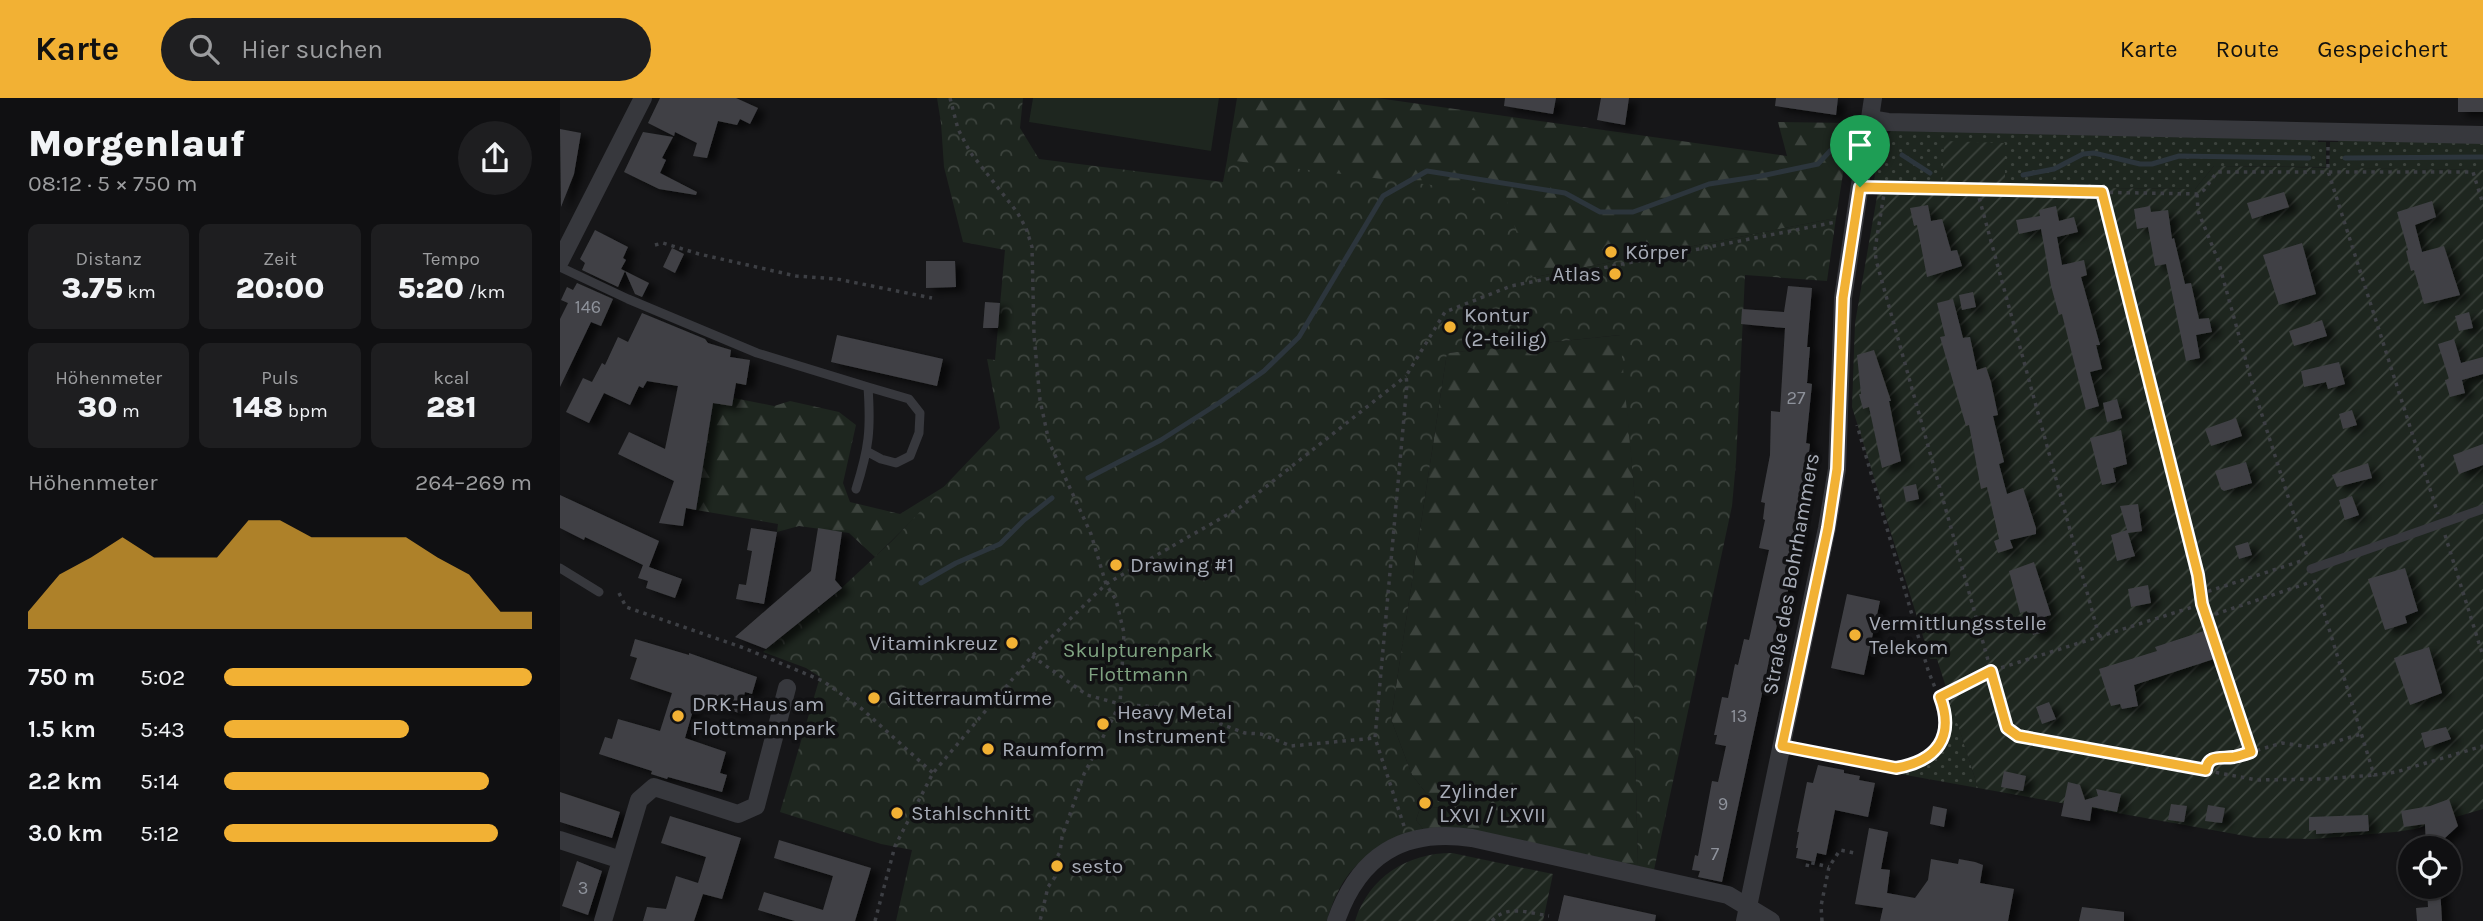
<!DOCTYPE html>
<html lang="de">
<meta charset="utf-8">
<style>
:root{--surface:#101012;--page:#1e1e20;--text:#f1f3f6;--muted:#9c9d9f;--line:#303032;--accent:#f2b134}
body{margin:0;font-family:Karla,sans-serif;background:var(--page);color:var(--text);height:100vh;display:flex;flex-direction:column;font-size:26px;white-space:nowrap}
*{box-sizing:border-box;margin:0}
p{font-size:23px;color:var(--muted)}
.icon{flex:none;width:38px;height:38px;fill:none;stroke:currentColor;stroke-width:2;stroke-linecap:round;stroke-linejoin:round}
.map{position:relative;flex:1;overflow:hidden}
.details{display:flex;flex-direction:column;background:var(--surface);width:560px}
.details>*{flex:none}
.controls{position:absolute;left:1838px;top:738px;display:grid;gap:14px}
.controls a{display:grid;place-items:center;width:63px;height:63px;border-radius:50%;background:var(--surface);box-shadow:0 2px 5px #0004,0 0 0 2px var(--line);font-size:35px}
.pin{position:absolute;display:grid;place-items:center;width:60px;height:60px;color:#fff;margin:-72px -30px;border-radius:50% 50% 50% 0;rotate:-45deg;box-shadow:0 0 7px #0007}
.pin .icon{rotate:45deg}
.round{display:grid;place-items:center;flex:none;width:74px;height:74px;border-radius:37px;background:var(--page)}
.headline{display:flex;align-items:center;justify-content:space-between;height:119px;padding:0 28px}
h1{font-size:38px;font-weight:800;line-height:52px}
.metrics{display:grid;grid-template-columns:repeat(3,1fr);gap:10px;height:119px;padding:7px 28px}
.metrics div{display:grid;align-content:center;border-radius:10px;background:var(--page);text-align:center}
.metrics b{font-size:30px;font-weight:800}
.metrics small{font-size:19px;font-weight:400}
.metrics p{font-size:19px}
.chart{height:196px;padding:14px 28px}
.chart p{display:flex;justify-content:space-between}
.chart svg{width:100%;height:126px;margin-top:7px;fill:var(--accent);opacity:.7}
ul{padding:0 28px;list-style:none;font-size:23px}
li{display:grid;grid-template-columns:112px 84px 1fr;align-items:center;height:52px}
li i{height:18px;border-radius:9px;background:var(--accent)}
header{display:flex;align-items:center;gap:42px;box-sizing:border-box;height:98px;padding:0 35px;background:var(--accent);color:#111}
header strong{font-size:33px}
nav{display:flex;gap:38px;margin-inline-start:auto;font-size:24px}
.search{width:490px;height:63px;background:var(--page);display:flex;align-items:center;gap:18px;box-sizing:border-box;padding:0 24px;border-radius:38px;color:var(--muted);font-size:26px}
main{display:flex;flex:1;min-height:0}
.map>svg:first-child{display:block}
.grass{fill:url(#grass-dots)}
.forest{fill:url(#forest-firs)}
.park{fill:url(#park-crowns)}
.garden{fill:url(#garden-furrows)}
.pitch{fill:#1e261f}
.lines{fill:none;stroke-linecap:round;stroke-linejoin:round}
.stream{stroke:#2c353c;stroke-width:5}
.building{fill:#404145;filter:url(#shadow)}
.path{stroke:#3d3f44;stroke-width:3.5;stroke-dasharray:3.5 5;stroke-linecap:butt}
.service{stroke:#37383d;stroke-width:9}
.minor{stroke:#37383d;stroke-width:18}
.route-casing{stroke:#fff;stroke-width:14}
.route{stroke:#f2b134;stroke-width:9}
.poi-dot{fill:#f2b134;stroke:#111113;stroke-width:2.5}
.labels{text-anchor:middle;stroke-width:7;stroke-linejoin:round;paint-order:stroke}
.number-label{font-size:18px;fill:#8e929b}
.poi-label{font-size:21px;fill:#a8adb8;stroke:#111113;text-anchor:start}
.street-label{font-size:21px;fill:#a8adb8;stroke:#111113}
.park-label{font-size:21px;fill:#7fa381;stroke:#111113}
</style>
<header>
<strong>Karte</strong>
<div class="search"><svg class="icon" aria-label="search" viewBox="0 0 24 24"><circle cx="10" cy="10" r="6"/><path d="M15 15l6 6"/></svg>Hier suchen</div>
<nav><a>Karte</a><a>Route</a><a>Gespeichert</a></nav>
</header>
<main>
<section class="details">
<div class="headline"><div><h1>Morgenlauf</h1><p>08:12 · 5 × 750 m</p></div><a class="round"><svg class="icon" aria-label="share" viewBox="0 0 24 24"><path d="M12 15V3M7 8l5-5 5 5M5 13v7h14v-7"/></svg></a></div>
<div class="metrics">
<div><p>Distanz</p><b>3.75<small> km</small></b></div>
<div><p>Zeit</p><b>20:00</b></div>
<div><p>Tempo</p><b>5:20<small> /km</small></b></div>
</div>
<div class="metrics">
<div><p>Höhenmeter</p><b>30<small> m</small></b></div>
<div><p>Puls</p><b>148<small> bpm</small></b></div>
<div><p>kcal</p><b>281</b></div>
</div>
<div class="chart"><p><span>Höhenmeter</span>264–269 m</p>
<svg viewBox="0 0 160 44" preserveAspectRatio="none"><path d="M0 44V38L10 25L20 19L30 12L40 19L50 19L60 19L70 6L80 6L90 12L100 12L110 12L120 12L130 19L140 25L150 38L160 38V44z"/></svg>
</div>
<ul>
<li><b>750 m</b>5:02<i style="width:100%"></i></li>
<li><b>1.5 km</b>5:43<i style="width:60%"></i></li>
<li><b>2.2 km</b>5:14<i style="width:86%"></i></li>
<li><b>3.0 km</b>5:12<i style="width:89%"></i></li>
</ul>
</section>
<div class="map">
<svg width="1923" height="823" viewBox="0 0 1923 823">
<defs>
<pattern id="grass-dots" width="8" height="8" patternUnits="userSpaceOnUse" patternTransform="scale(1.75)"><rect width="8" height="8" fill="#1e261f"/><path d="M2 2h.1M6 6h.1" fill="none" stroke="#3c433d" stroke-width="1.8" stroke-linecap="round"/></pattern>
<pattern id="forest-firs" width="22" height="20" patternUnits="userSpaceOnUse" patternTransform="scale(1.75)"><rect width="22" height="20" fill="#1e261f"/><path d="M5 1l3.5 6h-7zM16 11l3.5 6h-7z" fill="#3c433d"/></pattern>
<pattern id="park-crowns" width="20" height="18" patternUnits="userSpaceOnUse" patternTransform="scale(1.75)"><rect width="20" height="18" fill="#1e261f"/><path d="M2 6a3 3 0 1 1 6 0M12 15a3 3 0 1 1 6 0" fill="none" stroke="#3c433d"/></pattern>
<pattern id="garden-furrows" width="10" height="10" patternUnits="userSpaceOnUse" patternTransform="scale(1.75)"><rect width="10" height="10" fill="#1e261f"/><path d="M-1 1l2-2M0 10L10 0M9 11l2-2" fill="none" stroke="#3c433d"/></pattern>
<filter id="shadow"><feDropShadow dx="8" dy="4.5" stdDeviation="3.5" flood-color="#0009"/></filter>
</defs>
<rect width="100%" height="100%" fill="#161618"/>
<path class="grass" d="M1331,31l427,10v3h8v25l-112,-1 -19,23 -191,-2 -59,-46 -2,45 -69,-1c2,-17 1,-41 16,-52z
M1779,41l144,4v27l-154,-2 1,-26h8z
M1390,601l28,89 -178,-32c9,-3 25,2 36,4 38,7 99,26 112,-28 2,-11 2,-22 2,-33z"/>
<path class="forest" d="M677,0h140l410,58 -9,-34 73,1 -15,95 -306,60 -303,-118z
M1061,237l15,176 -2,197 4,158 -178,-38 -37,1 -7,-9 3,-9 8,-4 25,1 -26,-15 -14,-18 -21,-56 56,-366z
M174,300l40,8 16,-5 49,11 17,13 -13,58 7,19 50,12 50,-31 -75,74 -26,-24 -50,-7 -22,6 1,-8 -82,-14 17,-107 19,2z"/>
<path class="park" d="M377,0h86l-3,30 19,31 184,23 4,-22 278,34 25,84 306,-60 -9,63 -82,-6 -9,187 -4,44 -78,364 -16,-4 -4,-158 2,-197 -16,-176 -173,18 -56,366 21,56 14,18 26,9v6l-24,-1 -9,4 -3,9 7,9c-54,23 -78,32 -96,92h-431l16,-71 -31,-6 -101,-32 40,-135 -14,-9 -43,-16 70,-56 59,-55 108,-113 -13,-69 8,1 10,-110 -42,-8 -19,-75 -3,-44z"/>
<path class="garden" d="M1384,43l61,2v44l190,2 19,-23 269,4v639l-68,20 -20,3 -82,7 -56,-1 -279,-50 -41,-129h-7l-78,-252 3,-84 24,-138 63,1z
M892,755l101,21 -10,47h-188c14,-44 52,-68 97,-68z"/>
<path class="pitch" d="M473,0h186l-8,53 -182,-29z"/>
<g class="lines">
<path class="stream" d="M1342,57l28,18
M1785,60l138,-1
M1463,77l31,-6 29,-15 11,-1 46,11h12l27,-8 130,2
M528,380l73,-38 58,-37 45,-32 35,-34 84,-141 44,-25 138,22 35,19h33l76,-28 52,-8 57,-12 12,-13
M361,485l35,-20 44,-19 24,-24 28,-22"/>
</g>
<path class="building" d="M100,0h76l22,10 -8,16 -10,-5 -3,6 -19,-4 -11,37 -14,-2 4,-13 -22,-11 -1,4 -26,-13z
M945,0h51l-3,16 -49,-8z
M1041,0h28l-4,27 -28,-5z
M1216,0h62l-2,17 -61,-9z
M1898,0h25v14h-25z
M0,31l21,4 -7,41 -13,33z
M83,34l30,5 -11,21 4,2 -6,13 37,19 -1,3 -37,-6 -35,-17z
M1724,94l5,15 -37,12 -5,-16z
M1872,103l4,16 -21,8 7,27 22,-6 16,49 -36,9 -10,-34 -3,1 -5,-20 2,-1 -11,-38z
M1368,107l3,16 11,-2 9,32 6,-1 5,16 -35,11 -10,-52 -3,1 -4,-18z
M1496,108l3,15 15,-4 4,15 -21,5 5,28 22,-5 3,15 -6,2 19,68h-4l6,24 -12,3 9,34 -13,4 -24,-96 -3,1 -8,-29 -10,-57 -22,5 -3,-14 24,-4 -1,-6z
M1590,108l1,6 17,-2 4,29 2,-1 11,46 6,-1 8,36 10,-1 3,14 -16,3 4,23 -14,3 -20,-97 -11,2 -7,-39 -11,2 -3,-20z
M35,132l33,17 -5,11 3,2 -5,9 28,14 -7,14 -7,-3 -10,-23 -7,16 -36,-17 3,-7 -5,-4z
M1742,145l14,51 -37,11 -16,-50z
M112,150l12,6 -9,19 -12,-6z
M366,163h29l1,26 -30,1z
M17,185l36,16 -12,27 -10,-4 -31,65v-68l8,-16 -7,-3 6,-13 6,3z
M1228,188l24,2 -5,59h3l-3,36 5,1 -6,59 4,1 -7,56h-4l-4,25 7,2 -18,81 -3,-1 -12,54 -47,221 -24,-5 2,-6 -8,-1 3,-15 3,1 14,-75 6,1 8,-36 -11,-2 2,-9h-3l8,-38 6,1 7,-34 3,1 6,-26 5,1 20,-90 -10,-2 6,-28 -2,-1 2,-16 -4,-1 9,-47 1,-44 9,1 5,-84 -44,-4 1,-15 42,3z
M1413,194l3,15 -14,3 -3,-15z
M1393,201l10,39 7,-1 7,33 9,-3 5,15 7,33 -5,1 11,46 -5,2 8,30 16,-6 13,40v6l-26,6 3,8 -15,5 -4,-12 5,-2 -12,-52 -6,2 -12,-64 -3,1 -26,-89 5,-1 -8,-33z
M425,204l15,1 -2,25h-15z
M1909,214l4,16 -14,3 -4,-15z
M82,215l63,26 3,4 23,7 -1,7 20,3 -4,25 -10,-2 -4,23 -19,-3 -17,107 -10,-2 -3,18 -24,-3 15,-42 -56,-27 11,-22 36,17 13,-63 -31,-5 -4,7 -4,-2 -9,19 -26,-12 -15,30 -23,-11 17,-34 9,4 10,-19 3,2 13,-28 10,5z
M1762,222l5,16 -33,10 -5,-15z
M277,237l106,24 -6,27 -106,-24z
M1894,241l7,24 22,-6v17l-21,6 3,13 -15,4 -5,-17 4,-1 -11,-35z
M1314,252l17,51h-2l12,60 -19,7 -13,-61 -6,2 -4,-15h2l-4,-39z
M1779,264l6,22 -17,5 -2,-7 -22,5 -3,-16z
M1557,301l5,19 -15,4 -4,-19z
M1792,312l5,15 -14,4 -4,-15z
M1676,320l6,18 -31,10 -6,-17z
M1561,332l6,34 -14,4 3,14 -14,3 -12,-47z
M1923,346v21l-24,9 -6,-19z
M1686,364l6,21 -28,8 -3,-2 -6,-18z
M1808,365l4,15 -35,9 -5,-12z
M1356,386l3,15 -13,3 -3,-15z
M0,397l99,46 -10,26 33,12 -7,19 -29,-10 2,-7 -10,-3 5,-13 -58,-28 -1,3 -24,-12z
M1792,398l7,19 -14,5 -6,-20z
M1578,406l4,27 -14,2 7,23 -18,5 -6,-26 16,-5 -7,-24z
M191,430l26,4 -13,72 -28,-5 3,-15 7,1 6,-34 -5,-1z
M258,430l24,4 -7,48 7,8 -76,61 -31,-12 76,-66z
M1688,444l4,13 -13,4 -4,-13z
M1474,464l17,53 -7,2 3,14 -14,4 -6,-24 -7,2 -11,-42z
M1845,470l13,43 -13,5 2,7 -22,7 -17,-51z
M1588,487l3,18 -20,4 -3,-18z
M1287,496l33,7 -16,74 -33,-7z
M1644,533l10,28 -80,26 4,21 -16,3 -2,-5 -9,2 -12,-37 58,-18 -2,-4z
M75,541l54,16v-2l68,24 -5,17 -7,-2 -6,21 -43,-13 -11,38 41,14 -6,21 7,2 -5,17 -54,-15 -1,2 -16,-5 1,-3 -53,-17 6,-17 7,2 6,-20 42,12 12,-38 -42,-14 7,-21 -7,-2z
M1869,549l13,46 -32,12 -16,-47z
M1489,604l7,17 -14,5 -6,-17z
M1886,629l5,12 -26,9 -4,-15z
M1258,667l26,5v3l16,3 -1,4 16,3 -7,34 -33,-7 -9,45 -9,-2 -2,9 -19,-4 2,-10h-2l3,-16h-2l10,-50 6,1z
M1444,673l22,5 -3,15 -22,-4z
M1508,684l12,3 5,15 13,-4 -2,-7 25,5 -4,18 -25,-5 -2,14 -29,-5z
M0,694l60,20 -8,26 -52,-16z
M1889,701l9,27 -25,23h-7l-1,-25 -21,3 -3,-16 29,-5z
M1611,706l16,2 -3,16 -16,-2z
M1648,707l17,3 -3,15 -17,-2z
M1373,708l14,3 -3,18 -14,-3z
M1808,717l1,16 -53,3v-4l-7,1v-14z
M110,718l71,22 -19,61 -19,-5 -9,27h-51l4,-14 19,2 10,-33 22,7 8,-26 -45,-14z
M1309,730l19,4 -7,37 9,1 -3,23 28,5 13,-18 3,-21 27,5 1,-5 16,3 8,3 -3,18 34,6 -6,32h-128l3,-13 -28,-4z
M219,742l92,28 -16,53h-60l-37,-11 6,-18 59,18 10,-34 -59,-18z
M17,763l25,10 -14,44 -26,-9z
M1867,789h13l2,34h-25l-1,-13 12,-1z
M1004,797l92,20 -1,6h-97z
M1522,809l42,5v9h-45z"/>
<g class="lines">
<path class="path" d="M390,0l8,31 12,23 47,60 9,16 6,19 2,88 6,65 9,42 42,92 15,50 10,16 8,33 -4,71 61,5 64,24 16,1 30,12 84,-8
M1768,49v24l110,343
M1315,90l102,2
M1325,90l-10,61 1,11 131,468 11,8 239,44 66,-1 51,-4
M1542,94l96,383 4,29 49,148
M1637,96l1,17 20,49 36,130 53,166
M95,147l8,-2 36,11 97,22 41,3 95,19
M1885,437l38,121
M1754,482l60,195 22,-3 87,-26
M59,495l7,14 118,41 79,33 39,28 71,64
M1640,496l101,-33
M1647,519l101,-34
M1539,538l-122,-446 220,4 7,-4 13,-18h256l10,32
M472,558l55,39 33,9 -36,70 -22,63 -2,15 -7,12 2,13 -7,10 -8,34
M1380,599l51,-26 211,-67
M1238,651l98,19 26,-7 11,-8 9,-14 5,-16 -2,-10 -17,-43 -71,-245
M1646,672l1,-7 10,-6h17l48,-14 28,4 11,-1 40,-12
M844,728l-29,-88 32,-354 -1,-8 39,-64 66,-26 325,-64
M1247,769l1,-5 21,5
M315,823l20,-75 38,-73 99,-117 74,-72 133,-76 167,-132
M932,823c15,-17 37,-8 57,-5
M1262,823l-1,-15 8,-39 11,-17 14,3"/>
<path class="service" d="M0,169l68,32 129,54 111,34c3,43 1,61 -12,102
M308,354l13,7 15,4 14,-7 9,-23 1,-20 -11,-14 -41,-12
M0,470l39,24
M1751,471l172,-60"/>
<path class="minor" d="M1310,21l18,3 595,13
M0,163l83,-163
M0,742l61,20
M43,823l36,-121 15,-13 84,27 18,-8 31,-118
M776,823c23,-66 67,-93 136,-83l256,57 43,26
M1185,823l82,-393 10,-59 6,-171 30,-200"/>
</g>
<g class="lines">
<defs>
<path id="route" d="M1300,89l242,5 96,383 4,29 49,148c-6,2 -12,4 -17,5 -13,2 -26,-3 -28,13l-188,-34 -11,-8 -16,-57 -51,26c15,40 -3,64 -44,71l-114,-22 46,-218 9,-59 6,-171z"/>
</defs>
<use href="#route" class="route-casing"/>
<use href="#route" class="route"/>
</g>
<g class="poi-dot">
<circle cx="1051" cy="154" r="7"/>
<circle cx="1055" cy="176" r="7"/>
<circle cx="890" cy="229" r="7"/>
<circle cx="556" cy="467" r="7"/>
<circle cx="1295" cy="537" r="7"/>
<circle cx="452" cy="545" r="7"/>
<circle cx="314" cy="600" r="7"/>
<circle cx="118" cy="618" r="7"/>
<circle cx="543" cy="626" r="7"/>
<circle cx="428" cy="651" r="7"/>
<circle cx="865" cy="705" r="7"/>
<circle cx="337" cy="715" r="7"/>
<circle cx="497" cy="768" r="7"/>
</g>
<g class="labels">
<g class="number-label">
<text x="28" y="215">146</text>
<text x="1236" y="306">27</text>
<text x="1179" y="624">13</text>
<text x="1163" y="712">9</text>
<text x="1155" y="762">7</text>
<text x="23" y="796">3</text>
</g>
<g class="poi-label">
<text x="1065" y="161">Körper</text>
<text x="1041" y="183" text-anchor="end">Atlas</text>
<text x="904" y="224">Kontur<tspan x="904" dy="24">(2-teilig)</tspan></text>
<text x="570" y="474">Drawing #1</text>
<text x="1309" y="532">Vermittlungsstelle<tspan x="1309" dy="24">Telekom</tspan></text>
<text x="438" y="552" text-anchor="end">Vitaminkreuz</text>
<text x="328" y="607">Gitterraumtürme</text>
<text x="132" y="613">DRK-Haus am<tspan x="132" dy="24">Flottmannpark</tspan></text>
<text x="557" y="621">Heavy Metal<tspan x="557" dy="24">Instrument</tspan></text>
<text x="442" y="658">Raumform</text>
<text x="879" y="700">Zylinder<tspan x="879" dy="24">LXVI / LXVII</tspan></text>
<text x="351" y="722">Stahlschnitt</text>
<text x="511" y="775">sesto</text>
</g>
<g class="street-label">
<text transform="translate(1231 476) rotate(-80)" y="7">Straße des Bohrhammers</text>
</g>
<g class="park-label">
<text x="578" y="559">Skulpturenpark<tspan x="578" dy="24">Flottmann</tspan></text>
</g>
</g>
</svg>
<div class="controls">
<a><svg class="icon" aria-label="locate" viewBox="0 0 24 24"><circle cx="12" cy="12" r="6"/><path d="M12 2v4M12 18v4M2 12h4M18 12h4"/></svg></a>
</div>
<div class="pin" style="left:1300px;top:89px;background:#1e9e55"><svg class="icon" aria-label="arrive" viewBox="0 0 24 24"><path d="M6 21V4h12l-3 4 3 4H6"/></svg></div>
</div>
</main>
